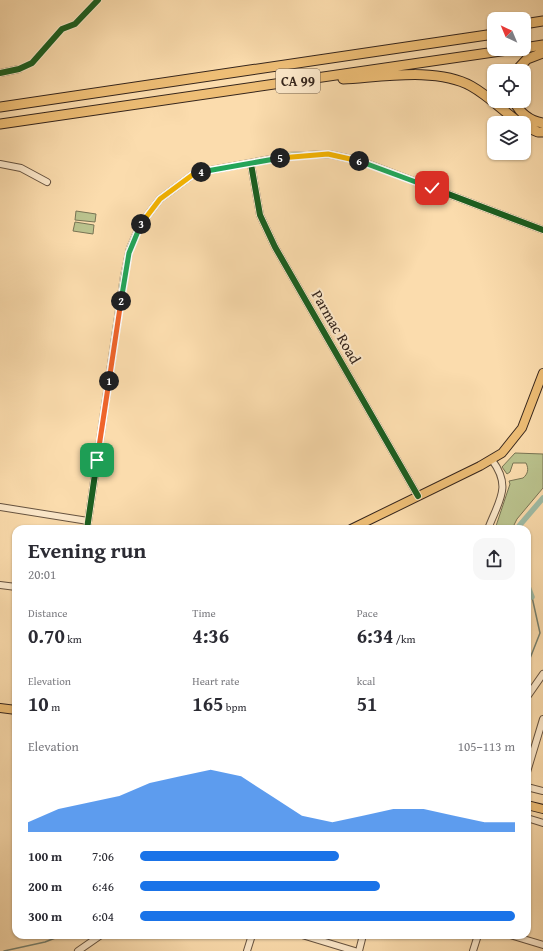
<!DOCTYPE html>
<meta charset="utf-8">
<style>
:root{--surface:#fff;--page:#f7f7f7;--text:#2b2b33;--muted:#7c7c81;--accent:#1a73e8}
body{margin:0;font-family:"Gentium Book Plus",serif;background:var(--page);color:var(--text);height:100vh;display:flex;flex-direction:column;font-size:15px;white-space:nowrap}
*{box-sizing:border-box;margin:0}
p{font-size:13px;color:var(--muted)}
.icon{flex:none;width:22px;height:22px;fill:none;stroke:currentColor;stroke-width:2;stroke-linecap:round;stroke-linejoin:round}
.map{position:relative;flex:1;overflow:hidden}
.sheet{position:absolute;left:12px;top:525px;width:519px;height:414px;display:flex;flex-direction:column;background:var(--surface);border-radius:12px;box-shadow:0 1px 3px #0004}
.sheet>*{flex:none}
.needle{width:26px;rotate:316deg}
.controls{position:absolute;left:487px;top:12px;display:grid;gap:8px}
.controls a{display:grid;place-items:center;width:44px;height:44px;border-radius:8px;background:var(--surface);box-shadow:0 1px 3px #0004;font-size:20px}
.pin{position:absolute;display:grid;place-items:center;width:34px;height:34px;color:#fff;margin:-17px;border-radius:8px;box-shadow:0 2px 6px #0006}
.km{position:absolute;width:20px;height:20px;margin:-10px;border-radius:50%;background:#222;color:#fff;font-size:11px;line-height:20px;text-align:center}
.round{display:grid;place-items:center;flex:none;width:42px;height:42px;border-radius:12px;background:var(--page)}
.headline{display:flex;align-items:center;justify-content:space-between;height:68px;padding:0 16px}
h1{font-size:22px;font-weight:800;line-height:30px}
.stats{display:grid;grid-template-columns:repeat(3,1fr);gap:6px;height:68px;padding:4px 16px}
.stats div{display:grid;align-content:center}
.stats b{font-size:20px;font-weight:800}
.stats small{font-size:11px;font-weight:400}
.stats p{font-size:11px}
.chart{height:112px;padding:8px 16px}
.chart p{display:flex;justify-content:space-between}
.chart svg{width:100%;height:72px;margin-top:4px;fill:var(--accent);opacity:.7}
ul{padding:0 16px;list-style:none;font-size:13px}
li{display:grid;grid-template-columns:64px 48px 1fr;align-items:center;height:30px}
li i{height:10px;border-radius:5px;background:var(--accent)}
.map>svg:first-child{display:block}
.green{fill:#bac28d;stroke:#787454}
.lines{fill:none;stroke-linecap:round;stroke-linejoin:round}
.stream{stroke:#75806f;stroke-width:1.5}
.canal{stroke:#9fbca6;stroke-width:5.5}
.minor-casing{stroke:#665340;stroke-width:8}
.major-casing{stroke:#35251c;stroke-width:10}
.highway-casing{stroke:#35251c;stroke-width:11}
.minor{stroke:#fce8ca;stroke-width:6}
.major{stroke:#eebe76;stroke-width:8}
.highway{stroke:#eebe76;stroke-width:9}
.cycleway-casing{stroke:#fce8ca;stroke-width:8}
.cycleway{stroke:#1b5e20;stroke-width:6}
.split-1-casing{stroke:#fff;stroke-width:8}
.split-2-casing{stroke:#fff;stroke-width:8}
.split-3-casing{stroke:#fff;stroke-width:8}
.split-4-casing{stroke:#fff;stroke-width:8}
.split-5-casing{stroke:#fff;stroke-width:8}
.split-6-casing{stroke:#fff;stroke-width:8}
.split-7-casing{stroke:#fff;stroke-width:8}
.split-1{stroke:#f0652b;stroke-width:5}
.split-2{stroke:#f0652b;stroke-width:5}
.split-3{stroke:#22a559;stroke-width:5}
.split-4{stroke:#f5b400;stroke-width:5}
.split-5{stroke:#22a559;stroke-width:5}
.split-6{stroke:#f5b400;stroke-width:5}
.split-7{stroke:#22a559;stroke-width:5}
.labels{text-anchor:middle;stroke-width:4;stroke-linejoin:round;paint-order:stroke}
.shield{fill:#fce8ca;stroke:#716050;stroke-width:1}
.shield-label{font-size:14px;font-weight:bold;fill:#35251c}
.street-label{font-size:15px;fill:#35251c;stroke:#fce8ca}
</style>
<div class="map">
<svg width="543" height="951" viewBox="0 0 543 951">
<rect width="100%" height="100%" fill="#fbdcad"/>
<filter id="stains"><feTurbulence type="fractalNoise" baseFrequency=".005" numOctaves="4"/><feColorMatrix values="0 0 0 0 .2 0 0 0 0 .09 0 0 0 0 .02 0 0 0 .5 -.17"/></filter>
<radialGradient id="worn" r=".72"><stop offset=".6" stop-color="#630" stop-opacity="0"/><stop offset="1" stop-color="#630" stop-opacity=".3"/></radialGradient>
<path class="green" d="M76,211l20,3 -1,8 -20,-2z
M75,222l19,3 -1,9 -20,-3z
M515,453l28,1v34l-26,31 -5,10h-17l15,-45 -1,-3 14,-3c5,-4 6,-9 3,-15h-13l-3,9 -3,2 -5,-7z"/>
<g class="lines">
<path class="stream" d="M527,666l13,-33 -8,-36
M4,951l41,-9 18,-7"/>
<path class="canal" d="M519,529v-3l24,-28
M527,584l5,13"/>
<defs>
<path id="minor" d="M0,73l19,-4
M0,164l21,4 26,14
M251,164l9,51 15,32 143,249
M0,507l88,14
M87,529l37,-253 6,-28 10,-23 20,-26 35,-26 92,-17 41,-2 33,7 182,69
M488,529c11,-29 24,-42 4,-69
M0,585l16,2
M527,697l16,-23
M527,772l16,-53
M527,787l16,4
M527,818l16,5
M302,935l53,16
M510,935l33,10
M78,951l23,-16
M247,951l5,-16
M359,951l4,-16
M473,951l5,-16"/>
<path id="major" d="M351,529l129,-63 22,-13 20,-25 21,-55
M0,708l16,2
M527,805l16,4"/>
<path id="highway" d="M524,24l19,-3
M524,48l19,-3
M516,71l11,-12 16,-6
M343,79c38,-2 94,-12 128,7 18,10 32,25 49,37
M514,101c6,12 15,20 29,22
M0,107l494,-73
M0,124l515,-75
M524,126l14,6h5"/>
</defs>
<use href="#minor" class="minor-casing"/>
<use href="#major" class="major-casing"/>
<use href="#highway" class="highway-casing"/>
<use href="#minor" class="minor"/>
<use href="#major" class="major"/>
<use href="#highway" class="highway"/>
<defs>
<path id="cycleway" d="M0,73l19,-4 13,-6 30,-34 13,-5 23,-24
M251,164l9,51 15,32 143,249
M87,529l37,-253 6,-28 10,-23 20,-26 35,-26 92,-17 41,-2 33,7 182,69"/>
</defs>
<use href="#cycleway" class="cycleway-casing"/>
<use href="#cycleway" class="cycleway"/>
</g>
<g class="lines">
<defs>
<path id="split-1" d="M97,460l12,-79"/>
<path id="split-2" d="M109,381l12,-80"/>
<path id="split-3" d="M121,301l8,-48 12,-29"/>
<path id="split-4" d="M141,224l19,-25 35,-26 6,-1"/>
<path id="split-5" d="M201,172l79,-14"/>
<path id="split-6" d="M280,158l48,-4 31,7"/>
<path id="split-7" d="M359,161l73,27"/>
</defs>
<use href="#split-1" class="split-1-casing"/>
<use href="#split-2" class="split-2-casing"/>
<use href="#split-3" class="split-3-casing"/>
<use href="#split-4" class="split-4-casing"/>
<use href="#split-5" class="split-5-casing"/>
<use href="#split-6" class="split-6-casing"/>
<use href="#split-7" class="split-7-casing"/>
<use href="#split-1" class="split-1"/>
<use href="#split-2" class="split-2"/>
<use href="#split-3" class="split-3"/>
<use href="#split-4" class="split-4"/>
<use href="#split-5" class="split-5"/>
<use href="#split-6" class="split-6"/>
<use href="#split-7" class="split-7"/>
</g>
<g class="labels">
<rect class="shield" x="276" y="69" width="44" height="24" rx="3"/>
<g class="shield-label">
<text x="298" y="86">CA 99</text>
</g>
<g class="street-label">
<text transform="translate(336 327) rotate(60)" y="5">Parmac Road</text>
</g>
</g>
<rect width="100%" height="100%" filter="url(#stains)"/>
<rect width="100%" height="100%" fill="url(#worn)"/>
</svg>
<div class="controls">
<a><svg class="needle" viewBox="-14 -14 28 28"><path d="M0-13l5 13h-10z" fill="#e53935"/><path d="M0 13l5-13h-10z" fill="#7c7c81"/></svg></a>
<a><svg class="icon" aria-label="locate" viewBox="0 0 24 24"><circle cx="12" cy="12" r="6"/><path d="M12 2v4M12 18v4M2 12h4M18 12h4"/></svg></a>
<a><svg class="icon" aria-label="layers" viewBox="0 0 24 24"><path d="M12 4l9 5-9 5-9-5zM3 14l9 5 9-5"/></svg></a>
</div>
<div class="pin" style="left:97px;top:460px;background:#1e9e55"><svg class="icon" aria-label="arrive" viewBox="0 0 24 24"><path d="M6 21V4h12l-3 4 3 4H6"/></svg></div>
<div class="pin" style="left:432px;top:188px;background:#d93025"><svg class="icon" aria-label="check" viewBox="0 0 24 24"><path d="M5 12l5 5 9-10"/></svg></div>
<b class="km" style="left:109px;top:381px">1</b>
<b class="km" style="left:121px;top:301px">2</b>
<b class="km" style="left:141px;top:224px">3</b>
<b class="km" style="left:201px;top:172px">4</b>
<b class="km" style="left:280px;top:158px">5</b>
<b class="km" style="left:359px;top:161px">6</b>
<section class="sheet">
<div class="headline"><div><h1>Evening run</h1><p>20:01</p></div><a class="round"><svg class="icon" aria-label="share" viewBox="0 0 24 24"><path d="M12 15V3M7 8l5-5 5 5M5 13v7h14v-7"/></svg></a></div>
<div class="stats">
<div><p>Distance</p><b>0.70<small> km</small></b></div>
<div><p>Time</p><b>4:36</b></div>
<div><p>Pace</p><b>6:34<small> /km</small></b></div>
</div>
<div class="stats">
<div><p>Elevation</p><b>10<small> m</small></b></div>
<div><p>Heart rate</p><b>165<small> bpm</small></b></div>
<div><p>kcal</p><b>51</b></div>
</div>
<div class="chart"><p><span>Elevation</span>105–113 m</p>
<svg viewBox="0 0 160 44" preserveAspectRatio="none"><path d="M0 44V38L10 30L20 26L30 22L40 14L50 10L60 6L70 10L80 22L90 34L100 38L110 34L120 30L130 30L140 34L150 38L160 38V44z"/></svg>
</div>
<ul>
<li><b>100 m</b>7:06<i style="width:53%"></i></li>
<li><b>200 m</b>6:46<i style="width:64%"></i></li>
<li><b>300 m</b>6:04<i style="width:100%"></i></li>
</ul>
</section>
</div>
